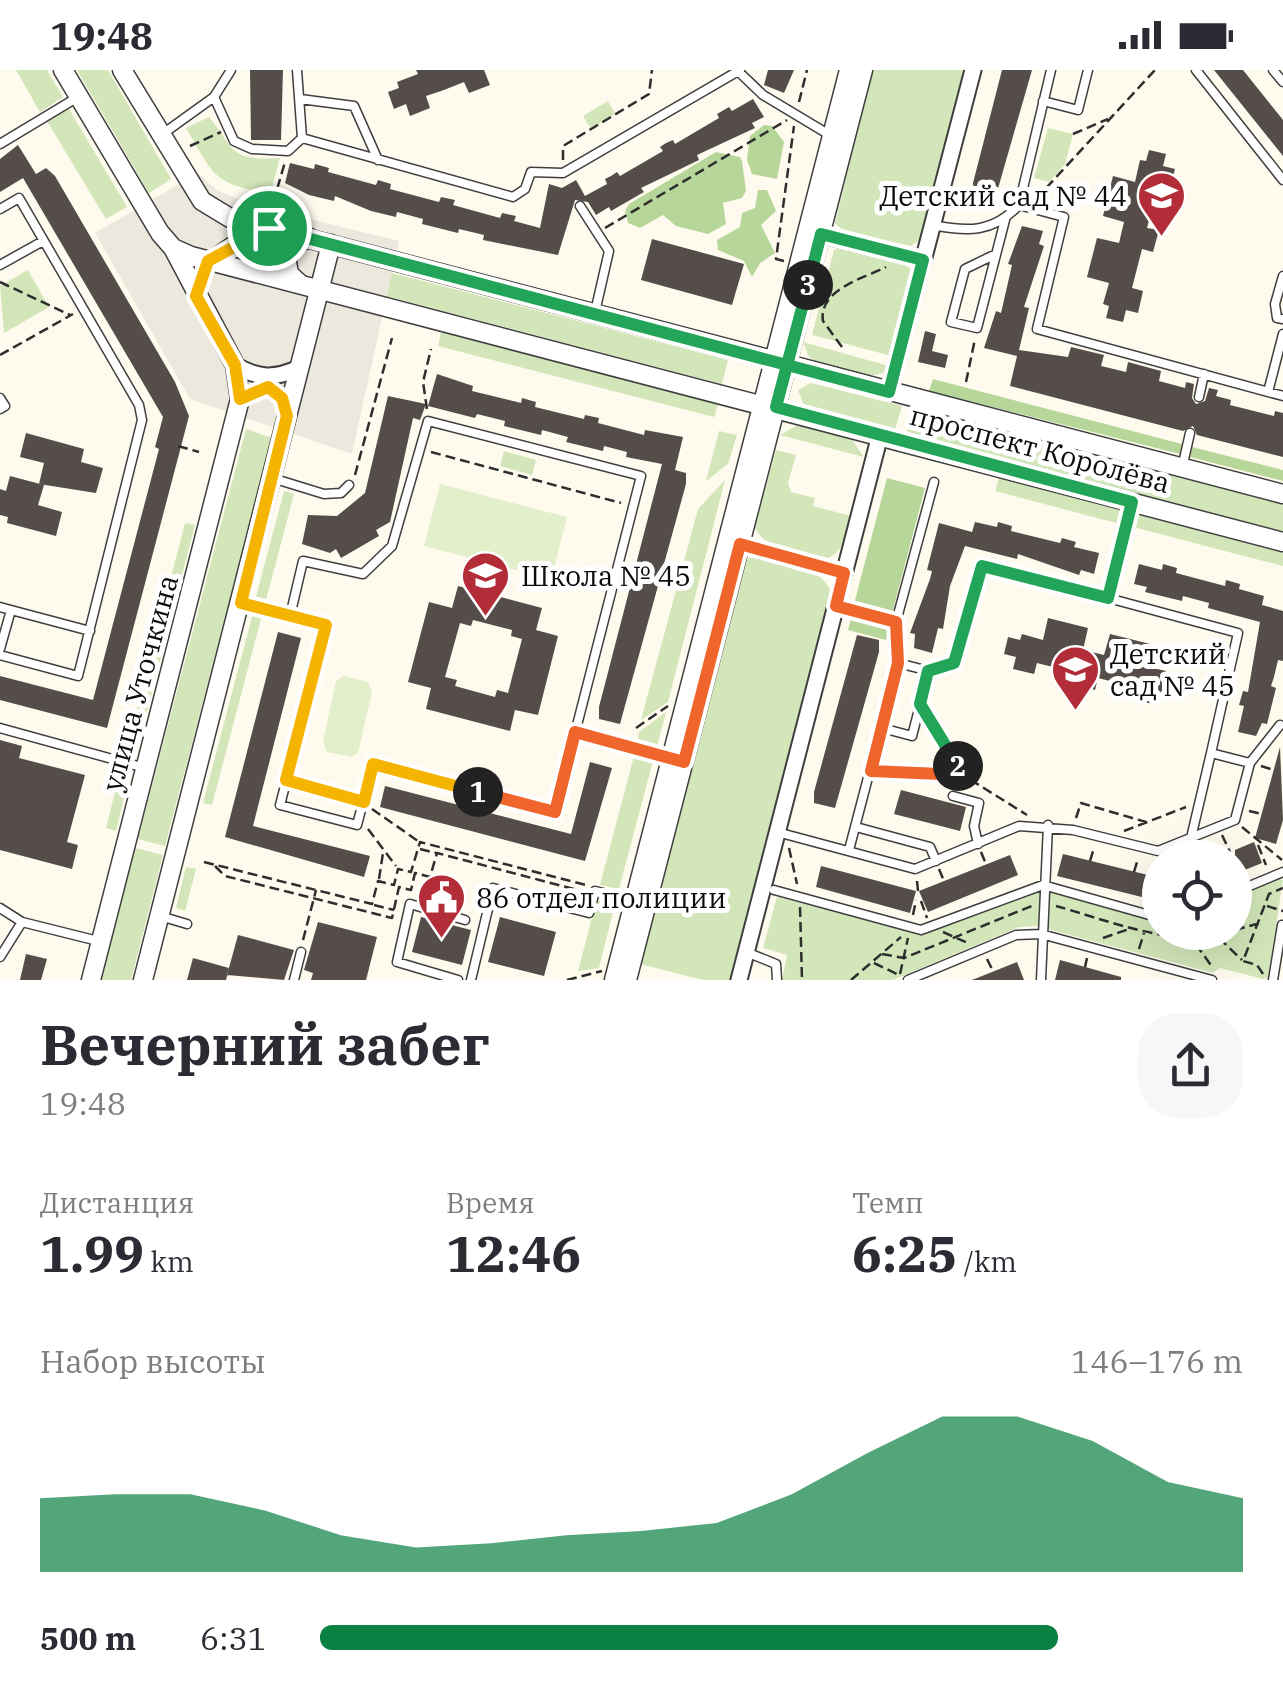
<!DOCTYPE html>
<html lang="ru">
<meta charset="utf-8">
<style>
:root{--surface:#fff;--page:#f7f7f7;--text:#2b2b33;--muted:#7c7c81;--accent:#0b8043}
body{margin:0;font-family:"IBM Plex Serif",serif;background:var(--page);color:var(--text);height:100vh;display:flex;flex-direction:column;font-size:38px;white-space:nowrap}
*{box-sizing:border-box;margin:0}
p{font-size:32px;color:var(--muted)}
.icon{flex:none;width:55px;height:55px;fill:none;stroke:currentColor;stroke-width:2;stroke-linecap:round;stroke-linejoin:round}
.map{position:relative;height:910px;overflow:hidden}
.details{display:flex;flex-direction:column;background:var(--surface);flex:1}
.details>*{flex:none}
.controls{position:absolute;left:1142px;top:770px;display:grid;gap:20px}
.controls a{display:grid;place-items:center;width:110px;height:110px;border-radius:50%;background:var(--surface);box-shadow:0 10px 40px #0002;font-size:50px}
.pin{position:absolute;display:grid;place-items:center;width:85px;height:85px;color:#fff;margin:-42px;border:5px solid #fff;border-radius:50%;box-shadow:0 2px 10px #0007}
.km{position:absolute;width:50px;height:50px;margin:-25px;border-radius:50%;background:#222;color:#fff;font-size:28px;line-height:50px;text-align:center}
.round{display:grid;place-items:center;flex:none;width:105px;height:105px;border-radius:40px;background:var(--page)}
.overview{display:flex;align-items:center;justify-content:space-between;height:170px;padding:0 40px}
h1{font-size:55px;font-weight:700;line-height:75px}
.stats{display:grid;grid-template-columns:repeat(3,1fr);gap:15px;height:170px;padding:10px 40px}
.stats div{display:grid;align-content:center}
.stats b{font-size:50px;font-weight:700}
.stats small{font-size:28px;font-weight:400}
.stats p{font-size:28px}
.chart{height:280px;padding:20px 40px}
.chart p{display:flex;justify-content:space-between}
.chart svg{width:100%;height:180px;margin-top:10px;fill:var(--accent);opacity:.7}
ul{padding:0 40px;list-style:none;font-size:32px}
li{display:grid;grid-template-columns:160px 120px 1fr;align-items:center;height:75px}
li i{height:25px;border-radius:12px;background:var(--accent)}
.status{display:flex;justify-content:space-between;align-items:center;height:70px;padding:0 50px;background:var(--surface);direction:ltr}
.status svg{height:28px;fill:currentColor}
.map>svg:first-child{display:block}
.green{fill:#d2e6b9}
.forest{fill:#b7d699}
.pitch{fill:#e3eeca}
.plaza{fill:#ede8dd}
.building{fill:#544d49;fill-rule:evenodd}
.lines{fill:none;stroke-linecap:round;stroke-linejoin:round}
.service-casing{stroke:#3f3f3f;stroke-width:11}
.minor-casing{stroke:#3f3f3f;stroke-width:19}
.tertiary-casing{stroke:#3f3f3f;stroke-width:21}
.path{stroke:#2e2e2e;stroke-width:2.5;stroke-dasharray:10 5;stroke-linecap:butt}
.service{stroke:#fff;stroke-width:8}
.minor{stroke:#fff;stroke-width:15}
.tertiary{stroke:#fff;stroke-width:18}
.split-1-casing{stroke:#fff;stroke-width:20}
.split-2-casing{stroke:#fff;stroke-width:20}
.split-3-casing{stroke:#fff;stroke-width:20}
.split-4-casing{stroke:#fff;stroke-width:20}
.split-1{stroke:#f5b400;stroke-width:12}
.split-2{stroke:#f0652b;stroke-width:12}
.split-3{stroke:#22a559;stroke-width:12}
.split-4{stroke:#22a559;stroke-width:12}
.labels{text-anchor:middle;stroke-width:10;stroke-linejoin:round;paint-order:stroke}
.poi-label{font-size:28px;fill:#0c0c0c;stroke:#fff;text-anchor:start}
.street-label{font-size:28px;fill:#0c0c0c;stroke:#fff}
</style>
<div class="status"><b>19:48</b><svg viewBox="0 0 49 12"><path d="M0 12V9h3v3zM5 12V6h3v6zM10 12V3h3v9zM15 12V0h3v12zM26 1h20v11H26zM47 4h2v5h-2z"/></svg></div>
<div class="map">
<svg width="1283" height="910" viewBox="0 0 1283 910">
<rect width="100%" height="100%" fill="#fefaed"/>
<path class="green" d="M16,0h31l16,27 -23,15z
M77,0h31l63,109 -22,14z
M872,0h94l-45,169 -10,7 -66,-14 -10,-9z
M608,31l7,13 -24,15 -8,-13z
M69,39l58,98 -21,12 -59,-98z
M209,47c27,33 19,44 71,41l-10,37c-58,-14 -54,-16 -84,-67z
M1048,58l25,6 -8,30 -16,18 -15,-4z
M845,178l56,12 10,10 -19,86 -80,-21 22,-85z
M365,196l363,94 -6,24 -363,-95z
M28,200l21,37 -45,26 -4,-47z
M441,262l277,72 -4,13 -276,-71z
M803,272l86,24 -3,6 -15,4 -54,-14 -8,-5z
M811,313l91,23 -7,23 -91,-24 -6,-15z
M913,338l370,96v31l-376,-103z
M798,355l54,15 12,17 -84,-22z
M246,359l26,9 -107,408 -27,-7z
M719,361l18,4 -9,29 -22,17z
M776,380l20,5 -8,28 3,9 24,6 -2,8 38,10c-6,18 -6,37 -26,43 -22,-6 -62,-9 -70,-32z
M504,381l32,9 -4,15 -32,-9z
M999,408l124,33 -3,13 -125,-33z
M725,410l-57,222 -27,18 57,-211z
M284,421l10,3 -28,106 -10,-3z
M1136,444l147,39v13l-150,-39z
M185,453l10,2 -58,225 -10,-2z
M749,488c25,-1 76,9 82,35l-101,387h-27l-63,-16 84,-316 -2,-11 20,-72z
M253,543l9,2 -50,190 -9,-2z
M666,642l-9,34 -20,-5 2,-9z
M634,686l19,5 -34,128 -19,-4z
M119,706l10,2 -13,53 -10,-3z
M135,778l28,7 -32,125h-30z
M186,797l10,2 -11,42 -9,-3z
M1275,809l8,1 -15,98 -5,1 -43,-11 -7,5 -177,-47 -17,1 -126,53h-111l5,-25 -24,-7 14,-51 144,37 120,-44 119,32v10h75v-36z
M597,829l18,5 -16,64 -21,3z"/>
<path class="forest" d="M764,55l8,1 12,16 -7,37 -25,-5 -5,-14 3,-24z
M716,82l24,5 2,4 4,30 -4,7 -19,5 3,21 -18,10 -32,-8 -13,-11 -23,13 -12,-5 -3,-12 4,-7z
M758,120h9l9,21 -15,14 14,28 -15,10 -8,14 -8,-16 -26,-11 -1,-10 23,-13 2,-14 13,-5z
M933,309l249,65 -2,10 -251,-63z
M1192,377l91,23v11l-93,-24z
M887,408l38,10 -33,126 -38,-10z
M851,549l38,10 -3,11 -38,-10z"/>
<path class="pitch" d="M440,414l127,33 -16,62 -127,-33z
M344,606l24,6 4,10 -14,61 -6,4 -25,-5 -4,-11 13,-60z"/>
<path class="plaza" d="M198,103l20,18 35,14 146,36 -47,213 -162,-55 -95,-166z"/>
<path class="building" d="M250,0h33l-2,70h-30z
M416,0h68l6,15 -21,8 -5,-11 -20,8 -18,6 4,12 -20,8 -4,-12 -12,5 -6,-17 11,-4 -2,-6 21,-8z
M768,0h26l-10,23 -20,-8z
M1002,0h30l-37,129 -21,-5 -1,-11z
M1214,0h29l40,50v36z
M753,29l11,18 -12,6 3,5 -58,27 2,5 -58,28 3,4 -33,19 -2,-4 -13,8 -8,-13 -13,-2 -17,55 -75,-15 1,-5 -25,-6 -1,4 -36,-9 1,-5 -26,-7 -1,5 -25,-6 -36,-15 -1,5 -25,-6 -24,-12 5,-20 24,6 1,-5 14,4 -1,4 48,13 2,-5 13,4 -1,5 49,13 2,-5 14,3 -2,5 47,13 2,-5 14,3 -2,5 26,7 9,-44 13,4 14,-8 9,16 22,-12 -2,-5 6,-3 6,-4 3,4 43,-25 -3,-4 6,-4 7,-3 2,4 44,-26 -2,-4 12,-7 3,4z
M18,75l18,29 10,-6 9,8 120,206 14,34 -82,312 -107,-28v-24l93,24 66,-251 -4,-2 8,-30 -140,-239 -23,14v-33z
M1149,80l17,4 -3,12 12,3 -6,21 -11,-3 -4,13 -7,28 12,2 -6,22 -11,-3 -10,39 11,3 -5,22 -12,-3 -3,12 -17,-4 3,-12 -6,-2 6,-21 -22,-6 10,-39 22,5 5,-21 -21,-6 10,-40 22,6 5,-22 6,1z
M1022,156l21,5 -4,13 5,2 -20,61 5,1 -10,42 49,7 3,-10 33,8 -3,11 25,6 2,-10 33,9 -2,10 26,7 1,-6 8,2 -2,14 4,6 9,-3 4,-13 9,2 -2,6 15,4 -1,5 44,11 1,-5 8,2v44l-86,-22 -4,-9 -10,5 -173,-45 7,-30 -33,-8 12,-37 5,2 11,-48 -4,-1z
M652,169l92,25 -12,41 -91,-25z
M925,261l11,3 -4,17 16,4 -3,13 -27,-6z
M437,304l36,12 -1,5 49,12 1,-5 14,4 -1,5 49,12 1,-4 14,3 -1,5 46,12 1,-5 38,7 -8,33 11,3v11l-66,240 -21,-5v-12l63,-243 -36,-7 1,-5 -23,-6 -1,5 -37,-9 2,-5 -26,-7 -1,5 -37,-9 1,-5 -28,-7 -2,4 -47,-12z
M388,326l38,8 -6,16 -7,-2 -23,104 -14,8 3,6 -38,22 -5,-9 -6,4 -28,-9 6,-29 29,1 28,-23z
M26,363l58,16 -3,13 22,6 -7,25 -57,-9 5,-21 -24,-6z
M10,406l34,9 -6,20 24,7 -6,24 -49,-13 1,-6 -8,-2v-26l6,2z
M975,452l22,5 1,-5 14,4 -1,5 49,12 2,-5 14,4 -2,5 25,6 -5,21 -13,-4 -2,5 -61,-21 -1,5 -52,-13 -15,40 -7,43 -5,-1 -6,25 -18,-5 1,-14 -5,-1 20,-54 2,-8 -5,-1 12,-47 33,9z
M1139,494l23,6 1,-6 14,4 -1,5 49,13 1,-6 14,4 -1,5 25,7 -2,9 21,6v50l-5,-1 -4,17 -3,9 5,2 -9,36 -5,-1 -6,13 -18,-4 6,-26 -5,-1 4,-14 5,1 12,-70 -52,-14 1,-5 -26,-7 -1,5 -37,-9 2,-5 -13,-3z
M458,516l84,22 -6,22 22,6 -20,79 -23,-5 -5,21 -84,-22 5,-21 -23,-6 21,-80 23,6zM473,550l39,10 -1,6 11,3 -14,54 -11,-3 -2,7 -40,-11 2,-6 -12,-3 15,-54 11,3z
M1048,548l40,10 -5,22 21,5 6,-21 40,10 -6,22 22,5 -2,6 12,3 -4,17 -12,-3 -3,11 -21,-5 3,-11 -21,-6 -20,-5 -3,12 -21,-6 3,-11 -40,-10 -3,11 -21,-5 3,-12 -12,-3 4,-17 12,3 2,-6 21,6z
M278,562l23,6 -48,188 117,30 -6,21 -139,-40z
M857,565l22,5v12l-44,156 -21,-5v-11z
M0,670l22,6 -3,12 66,17 -18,67 11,3 -6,24 -72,-19z
M1280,677l3,73 -7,24 -21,-6z
M590,692l22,6 -27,93 -205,-54 5,-21 186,48z
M901,720l65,17 -6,24 -66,-17z
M1254,772l8,21 -27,11v-24z
M1063,784l97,24v11l-6,11 -97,-24z
M1010,785l8,20 -90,37 -9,-21z
M821,796l95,25 -6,22 -94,-26z
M421,847l50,13 -9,35 -50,-13z
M500,847l56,15 -12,44 -56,-14z
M318,852l59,15 -11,43h-55l2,-7 -9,-3z
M238,865l56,15 -10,30 -57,-5z
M26,884l21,5 -6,21h-21z
M193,888l36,10 -3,12h-39z
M1060,890l61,17v3h-66z
M1017,892l7,18h-52z"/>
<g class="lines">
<defs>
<path id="service" d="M1196,0l87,110
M1273,0l10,12
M738,1l25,24 70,42
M214,27l20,44 18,8 36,2 14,-13 -5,-68
M300,29l54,7 24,54
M1043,31l35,9 10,-40
M164,63l50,-36 17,-27
M302,68l211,59 12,-8 6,-17 32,1 177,-103
M0,74l78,-47
M1019,135l45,12 -27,112 246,67
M580,136l29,45 -14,61
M0,139l19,-11 120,207 3,15 -64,256 -78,-21
M932,155c36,7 61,8 87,-20l32,-135
M996,184l-31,15 -14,53 26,6 28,-108
M0,195l43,-24
M1283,206l-8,28 2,14 6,1
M1268,322l15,-58
M1199,327l5,-23
M0,328l5,8 -5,3
M1182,398l8,-35
M272,408l52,16 17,-1 8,-8
M1132,433l-24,95 130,35 -27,120 39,10
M241,533l86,22 -47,180 77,20 16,-61 182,48 20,-79 94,25
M0,537l11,3 -11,39
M837,537l59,15 2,41 -49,187
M11,540l79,21
M290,546l13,-55 60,13 29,-28 36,-125 213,55 -66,257
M896,552l38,-140
M898,593l31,8 25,-8 28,-98 126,33
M0,658l145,40
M882,658l30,8 17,-65
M287,710l77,21
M953,726l26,7 -5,23 4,18
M856,757l74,20 6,14
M777,762l138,37 104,-43 54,4 85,21 77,-31 15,-57 30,-38
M1191,768l20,-85
M774,820l147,40 122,-45 117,33
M1235,822l48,-20
M0,838l22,14 76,19
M160,846l27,8
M746,882l30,12 1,16
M0,887l22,-35
M294,910l7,-28
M458,910l-61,-18 13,-58 55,16
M471,910l22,-92 96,25 6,-22 37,9
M908,910l108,-45 25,-1 171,46
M1041,910l7,-155
M1273,910l9,-55"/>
<path id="minor" d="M811,162l112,28
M235,295c23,14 40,14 64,3
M889,321l84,-321
M240,329l28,-12 14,10 5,18
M732,472l112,31
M739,910l141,-545"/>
<path id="tertiary" d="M63,0l97,163 13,15 18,8 1092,286
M122,0l80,131 28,17 1053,276
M204,196l45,-31 20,-7
M299,213l-10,-9 -3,-18 13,-14 11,-4
M91,910l149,-581 -5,-34 -62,-117
M143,910l188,-736
M614,910l235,-910
M627,910l236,-910"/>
</defs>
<use href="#service" class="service-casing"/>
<use href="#minor" class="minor-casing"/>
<use href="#tertiary" class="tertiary-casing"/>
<path class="path" d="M799,32l8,-32
M1073,64l35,-15
M190,76l31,-14
M563,90v-14l86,-52 3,-24
M1036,129l119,-129
M273,133l12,-41
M605,158l182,-108
M784,191l-8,-2 18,-133
M0,212l70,33
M842,277l-19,-26c-5,-31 41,-43 63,-54
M0,285l73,-41
M966,312l9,-43
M427,339l-4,-27 8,-33
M178,376l21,6
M431,382l190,51
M355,405l37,-137
M929,648l34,57 64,40
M636,658l32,-22
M1261,696l13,4
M880,701l82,4
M372,739l46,32
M1249,741l13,3
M1076,748l5,-15 65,19
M1242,757l40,33
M368,759l28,37
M1124,761l62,-24
M1222,765l8,17
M1258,775l8,20
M789,778l8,36
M420,779l16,4
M981,782l5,12
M1090,791l4,-13
M204,792l168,42 6,-23 16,4 4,-16 13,3 9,-30 166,43
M215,796l10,10 167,42 7,-31 12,3 4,-17 15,4 7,-24 148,39
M939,799l5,12
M1134,802l4,-13
M379,809l4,-26
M917,811l1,10
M921,831l6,17
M374,835l20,5
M1056,836c48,13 123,44 171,26
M1155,836l5,-23
M1267,836l16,5
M800,837l2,73
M913,845l3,-15
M1235,860l25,-7
M943,862l25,11
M1187,862l26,36
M1103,868l26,-9
M1219,868l23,22
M303,870l13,-50
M1139,879l5,-16
M882,884l22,4 130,-53
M987,889l6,12
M874,893l25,12
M1085,897l2,-9
M900,904l8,-36
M1263,904l-6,-9 -14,-4 26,-67 14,-6
M567,910l35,-9
M851,910l50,-43"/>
<use href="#service" class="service"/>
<use href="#minor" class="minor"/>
<use href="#tertiary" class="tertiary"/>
</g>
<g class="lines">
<defs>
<path id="split-1" d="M269,158l-61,33 -12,35 39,69 5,34 28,-12 14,11 5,18 -46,187 85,22 -40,155 78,22 9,-38 105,28"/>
<path id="split-2" d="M478,722l77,20 20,-80 109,30 56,-218 104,29 -8,33 60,16 2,41 -27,108 93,4 -6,-9"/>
<path id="split-3" d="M808,215l-32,122 356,95 -24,96 -126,-32 -28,97 -26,8 -8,33 38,62"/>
<path id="split-4" d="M269,158l620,164 34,-132 -102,-26 -13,51"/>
</defs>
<use href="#split-1" class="split-1-casing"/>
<use href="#split-2" class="split-2-casing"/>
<use href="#split-3" class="split-3-casing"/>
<use href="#split-4" class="split-4-casing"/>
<use href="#split-1" class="split-1"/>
<use href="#split-2" class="split-2"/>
<use href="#split-3" class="split-3"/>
<use href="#split-4" class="split-4"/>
</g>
<defs>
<symbol id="school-pin" viewBox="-11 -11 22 30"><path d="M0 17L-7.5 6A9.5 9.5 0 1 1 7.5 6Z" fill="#b32d39" stroke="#fff"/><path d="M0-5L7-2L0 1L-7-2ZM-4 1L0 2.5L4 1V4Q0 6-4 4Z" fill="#fff"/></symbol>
<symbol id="civic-pin" viewBox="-11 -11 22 30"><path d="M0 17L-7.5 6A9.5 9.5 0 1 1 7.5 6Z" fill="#b32d39" stroke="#fff"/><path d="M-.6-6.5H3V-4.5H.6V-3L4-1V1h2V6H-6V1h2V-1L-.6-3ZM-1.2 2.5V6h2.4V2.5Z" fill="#fff"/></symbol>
</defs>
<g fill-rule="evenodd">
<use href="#school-pin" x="1134" y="98" width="55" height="75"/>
<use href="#school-pin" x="458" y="478" width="55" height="75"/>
<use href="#school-pin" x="1048" y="572" width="55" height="75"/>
<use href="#civic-pin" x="414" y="800" width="55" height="75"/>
</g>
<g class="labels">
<g class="poi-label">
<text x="1127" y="136" text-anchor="end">Детский сад № 44</text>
<text x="521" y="516">Школа № 45</text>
<text x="1110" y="594">Детский<tspan x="1110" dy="32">сад № 45</tspan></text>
<text x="476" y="838">86 отдел полиции</text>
</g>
<g class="street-label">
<text transform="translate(1040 379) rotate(15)" y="10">проспект Королёва</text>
<text transform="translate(140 613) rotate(-75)" y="10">улица Уточкина</text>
</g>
</g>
</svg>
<div class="controls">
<a><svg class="icon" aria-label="locate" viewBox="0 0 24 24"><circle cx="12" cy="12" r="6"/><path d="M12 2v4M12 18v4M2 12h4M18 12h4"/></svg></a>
</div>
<div class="pin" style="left:269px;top:158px;background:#1e9e55"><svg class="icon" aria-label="arrive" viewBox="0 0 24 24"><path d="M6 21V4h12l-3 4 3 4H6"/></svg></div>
<b class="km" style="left:478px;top:722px">1</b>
<b class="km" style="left:958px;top:696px">2</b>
<b class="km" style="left:808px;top:215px">3</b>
</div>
<section class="details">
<div class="overview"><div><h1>Вечерний забег</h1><p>19:48</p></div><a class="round"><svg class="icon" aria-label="share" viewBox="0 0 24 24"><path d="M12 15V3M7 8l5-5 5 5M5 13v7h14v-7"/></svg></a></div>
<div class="stats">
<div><p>Дистанция</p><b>1.99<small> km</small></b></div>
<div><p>Время</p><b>12:46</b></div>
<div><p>Темп</p><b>6:25<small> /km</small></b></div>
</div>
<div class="chart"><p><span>Набор высоты</span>146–176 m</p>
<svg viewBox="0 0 160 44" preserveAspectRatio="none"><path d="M0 44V26L10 25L20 25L30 29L40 35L50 38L60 37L70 35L80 34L90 32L100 25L110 15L120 6L130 6L140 12L150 22L160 26V44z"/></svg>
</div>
<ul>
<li><b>500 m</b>6:31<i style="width:80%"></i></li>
</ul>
</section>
